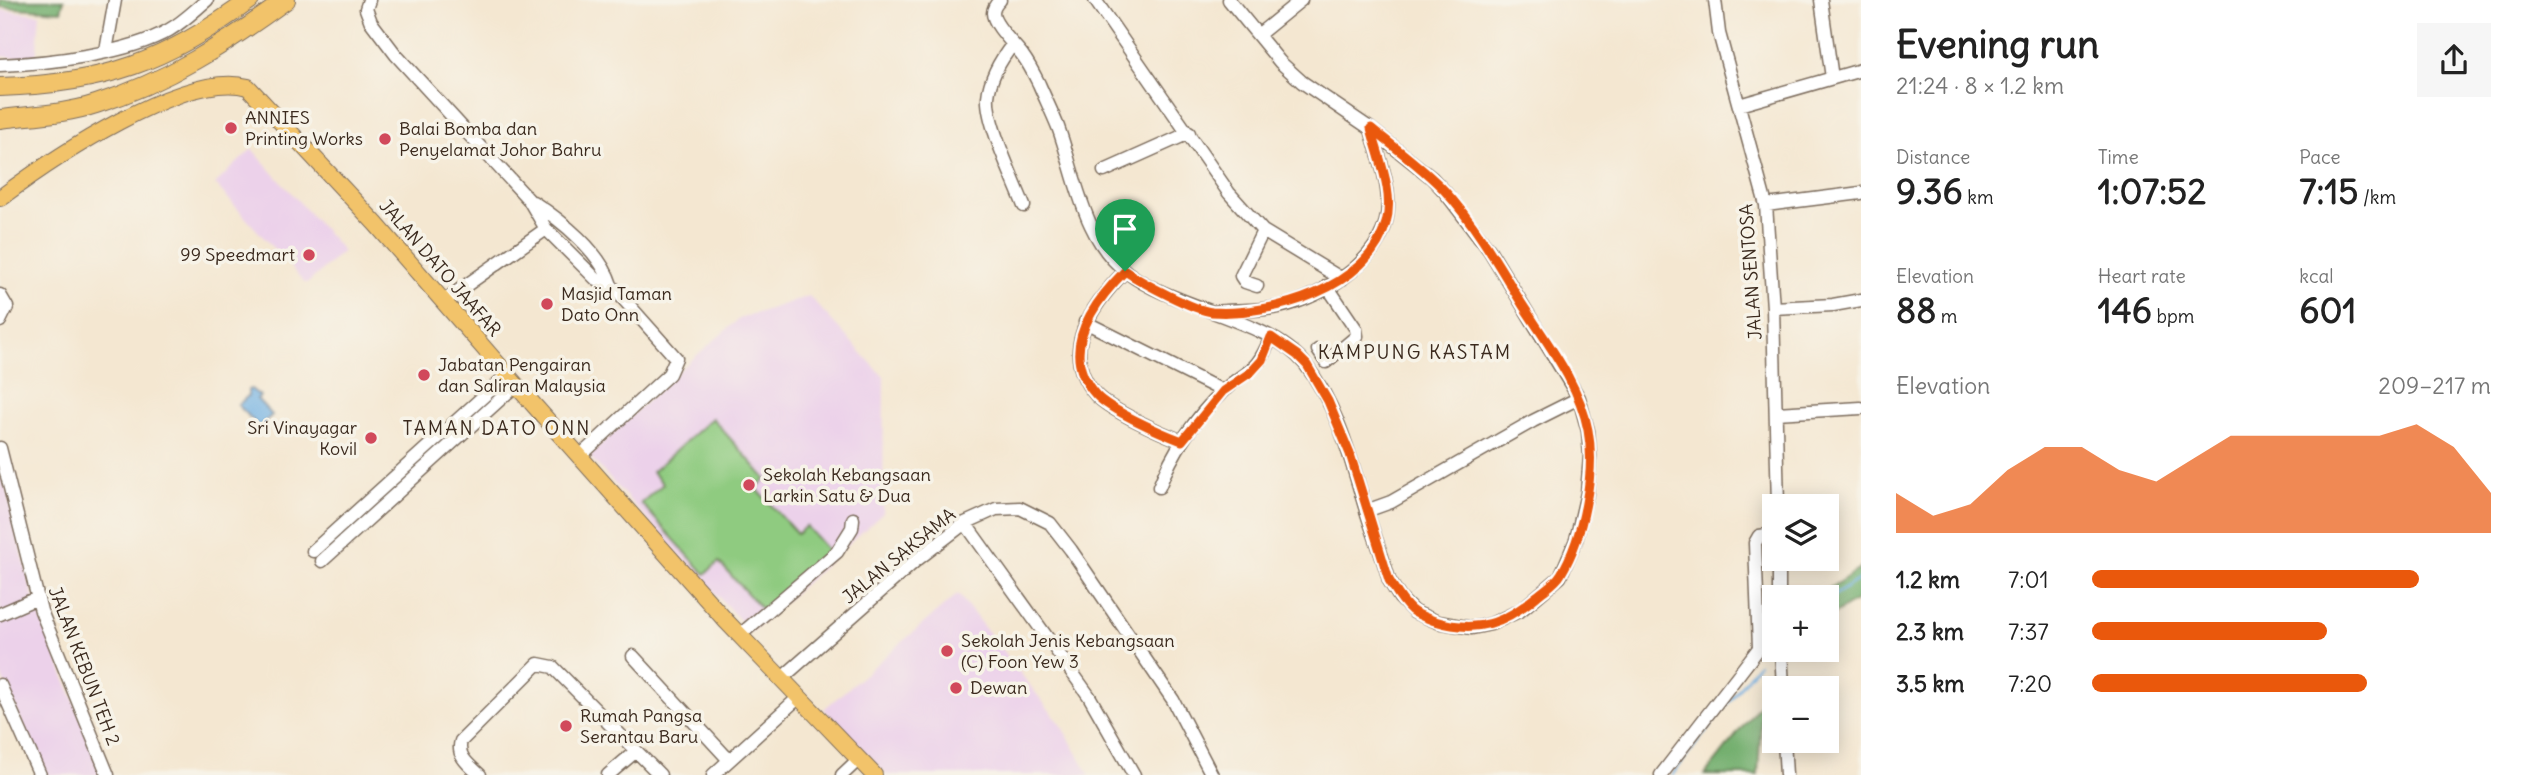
<!DOCTYPE html>
<meta charset="utf-8">
<style>
:root{--surface:#fff;--page:#f6f6f6;--text:#222;--muted:#767676;--accent:#ea580c}
body{margin:0;font-family:Delius,sans-serif;background:var(--page);color:var(--text);height:100vh;display:flex;flex-direction:column;font-size:26px;white-space:nowrap}
*{box-sizing:border-box;margin:0}
p{font-size:23px;color:var(--muted)}
.icon{flex:none;width:38px;height:38px;fill:none;stroke:currentColor;stroke-width:2;stroke-linecap:round;stroke-linejoin:round}
.map{position:relative;flex:1;overflow:hidden}
.side{display:flex;flex-direction:column;background:var(--surface);width:665px}
.side>*{flex:none}
.controls{position:absolute;left:1762px;top:494px;display:grid;gap:14px}
.controls a{display:grid;place-items:center;width:77px;height:77px;border-radius:0px;background:var(--surface);box-shadow:0 4px 18px #0003;font-size:35px}
.pin{position:absolute;display:grid;place-items:center;width:60px;height:60px;color:#fff;margin:-72px -30px;border-radius:50% 50% 50% 0;rotate:-45deg;box-shadow:0 0 7px #0007}
.pin .icon{rotate:45deg}
.round{display:grid;place-items:center;flex:none;width:74px;height:74px;border-radius:0px;background:var(--page)}
.overview{display:flex;align-items:center;justify-content:space-between;height:119px;padding:0 35px}
h1{font-size:38px;font-weight:800;line-height:52px}
.figures{display:grid;grid-template-columns:repeat(3,1fr);gap:10px;height:119px;padding:7px 35px}
.figures div{display:grid;align-content:center}
.figures b{font-size:35px;font-weight:800}
.figures small{font-size:19px;font-weight:400}
.figures p{font-size:19px}
.chart{height:196px;padding:14px 35px}
.chart p{display:flex;justify-content:space-between}
.chart svg{width:100%;height:126px;margin-top:7px;fill:var(--accent);opacity:.7}
ul{padding:0 35px;list-style:none;font-size:23px}
li{display:grid;grid-template-columns:112px 84px 1fr;align-items:center;height:52px}
li i{height:18px;border-radius:9px;background:var(--accent)}
main{display:flex;flex:1;min-height:0}
.map>svg:first-child{display:block}
.built{fill:#ecd1ea}
.green{fill:#8fcb80;stroke:#657a4f;stroke-width:2}
.forest{fill:#73af6e;stroke:#576c46;stroke-width:2}
.water{fill:#70b0e3;stroke:#566d80;stroke-width:2}
.lines{fill:none;stroke-linecap:round;stroke-linejoin:round}
.stream{stroke:#70b0e3;stroke-width:2.5}
.minor-casing{stroke:#7c6c5d;stroke-width:15}
.major-casing{stroke:#7c6c5d;stroke-width:18}
.highway-casing{stroke:#7c6c5d;stroke-width:20}
.minor{stroke:#fff;stroke-width:12}
.major{stroke:#f2c36a;stroke-width:16}
.highway{stroke:#f2c36a;stroke-width:18}
.route-casing{stroke:#fff;stroke-width:14}
.route{stroke:#ea580c;stroke-width:9}
.poi-dot{fill:#d1495b;stroke:#f7f3e8;stroke-width:2.5}
.labels{text-anchor:middle;stroke-width:7;stroke-linejoin:round;paint-order:stroke}
.poi-label{font-size:18px;fill:#3b2a1e;stroke:#f7f3e8;text-anchor:start}
.street-label{font-size:18px;fill:#3b2a1e;stroke:#f7f3e8}
.neighbourhood-label{font-size:19px;letter-spacing:2px;fill:#3b2a1e;stroke:#f7f3e8}
</style>
<main>
<div class="map">
<svg width="1861" height="775" viewBox="0 0 1861 775">
<rect width="100%" height="100%" fill="#f7f3e8"/>
<filter id="ink" filterUnits="userSpaceOnUse"><feTurbulence type="fractalNoise" baseFrequency=".0143" numOctaves="2"/><feDisplacementMap in="SourceGraphic" scale="14" xChannelSelector="R" yChannelSelector="G"/><feConvolveMatrix kernelMatrix="1 2 1 2 8 2 1 2 1" color-interpolation-filters="sRGB"/></filter>
<filter id="wash" filterUnits="userSpaceOnUse"><feTurbulence type="fractalNoise" baseFrequency=".00686" numOctaves="4" result="noise"/><feDisplacementMap in="SourceGraphic" scale="28" xChannelSelector="R" yChannelSelector="G"/><feGaussianBlur stdDeviation="1.57" result="paint"/><feColorMatrix in="noise" values="0 0 0 0 0 0 0 0 0 0 0 0 0 0 0 0 0 1.4 0 .05"/><feComposite in="paint" operator="in"/></filter>
<g filter="url(#wash)">
<rect width="100%" height="100%" fill="#f4e7d1"/>
<path class="built" d="M0,10l40,4 -4,46 -36,-4z
M252,149l91,102 -35,32h-3l-90,-99z
M809,296l75,81 -1,136 -132,119 -162,-176 92,-87 58,-50z
M0,464l35,140 69,171h-59l-45,-102z
M958,594l103,131 29,50h-203l-63,-66z"/>
<path class="green" d="M712,418l54,61 -10,9 41,46 9,-8 25,28 -66,59 -46,-51 -14,12 -64,-71 22,-19 -11,-12z"/>
<path class="forest" d="M0,0h64l-3,11 -61,-4z
M1861,568v30l-34,20v-21h-11z
M1762,702l-4,73h-53z"/>
<path class="water" d="M251,389l9,7 -3,3 15,16 -13,12 -21,-22 10,-9v-6z"/>
<g class="lines">
<path class="stream" d="M1827,600l34,-22
M1672,775l86,-111"/>
</g>
</g>
<g filter="url(#ink)">
<g class="lines">
<defs>
<path id="minor" d="M369,0l-3,9 5,13 25,33 133,145 17,29 51,51 14,5 65,73 -7,16 -90,83
M1000,0c-3,3 -7,8 -7,13 0,12 23,33 30,43 6,8 11,18 16,28 6,14 13,28 19,43 18,49 25,113 70,146 46,35 143,47 177,91 33,42 46,96 61,146 7,23 17,46 23,70l11,18 14,14 24,10 34,6 19,-4 30,-14 39,-33 16,-37 11,-47 3,-37 -2,-25 -9,-33 -89,-147 -45,-59 -13,-14 -61,-49 -69,-47 -22,-20 -51,-62
M1095,0l134,193 34,38 79,48
M1715,0l4,33 47,172 7,103 5,198
M1821,0l11,78
M1258,35l43,-35
M1013,44c-12,15 -23,33 -25,53 -2,25 26,83 36,109
M106,51l9,-51
M0,65c48,-2 128,-11 169,-35 14,-8 26,-20 38,-30
M1739,105l122,-35
M1104,171l85,-38
M533,202c28,18 68,50 78,83
M1766,205l95,-12
M1125,271c-32,33 -68,80 -29,124 15,16 65,38 86,46
M1257,286l-12,-4 -4,-6 22,-45
M0,295l7,12 -7,14
M444,301l102,-72
M1773,308l60,-3 28,-5
M1214,312c21,-2 44,-1 65,-5 47,-11 110,-50 109,-104 0,-25 -11,-51 -17,-74
M1085,322l138,69
M1318,350l8,12 31,-26 -1,-7 -29,-43
M1776,413l85,-5
M0,448l41,163 67,164
M1159,487c13,-34 36,-69 63,-95 26,-25 33,-15 49,-55
M1366,511l25,-9 142,-81 46,-23
M965,523l124,173 45,79
M313,551l194,-176
M1779,558v39
M322,561l194,-176
M0,614l37,-16
M740,635l97,-83 15,-24 1,-9
M1781,649l2,39
M633,656l96,104
M781,679l133,-117 51,-39 31,-14 24,-1 30,15 21,27 102,150 39,75
M0,685l40,90
M1784,740l2,35
M480,775c-11,-10 -24,-19 -19,-34l77,-77 15,3 107,108
M608,775l28,-24
M713,775l85,-77
M842,775l17,-16
M1661,775l98,-127 -4,-105 4,-7 15,-2"/>
<path id="major" d="M0,198c51,-38 184,-129 248,-111l128,137 140,161 210,236 148,154"/>
<path id="highway" d="M0,87c104,-3 166,-25 250,-87
M0,119c32,-4 66,-5 96,-15 71,-22 131,-61 190,-104"/>
</defs>
<use href="#minor" class="minor-casing"/>
<use href="#major" class="major-casing"/>
<use href="#highway" class="highway-casing"/>
<use href="#minor" class="minor"/>
<use href="#major" class="major"/>
<use href="#highway" class="highway"/>
</g>
</g>
<g class="lines" filter="url(#ink)">
<defs>
<path id="route" d="M1371,128c24,20 51,39 73,62 31,34 54,74 78,114 25,39 57,79 66,126 8,42 -5,108 -27,144 -5,9 -16,15 -24,22 -32,27 -60,38 -102,25 -8,-3 -18,-6 -24,-11 -10,-9 -15,-19 -22,-30l-39,-126 -22,-53 -21,-36 -10,-10 -26,-18 -9,23 -11,12 -28,19 -41,50c-21,-8 -71,-30 -86,-46 -39,-43 -3,-92 29,-124 18,12 68,39 87,41 60,4 157,-24 174,-89 9,-30 -8,-66 -15,-95z"/>
</defs>
<use href="#route" class="route-casing"/>
<use href="#route" class="route"/>
</g>
<g class="poi-dot">
<circle cx="231" cy="128" r="7"/>
<circle cx="385" cy="139" r="7"/>
<circle cx="309" cy="255" r="7"/>
<circle cx="547" cy="304" r="7"/>
<circle cx="424" cy="375" r="7"/>
<circle cx="371" cy="438" r="7"/>
<circle cx="749" cy="485" r="7"/>
<circle cx="947" cy="651" r="7"/>
<circle cx="956" cy="688" r="7"/>
<circle cx="566" cy="726" r="7"/>
</g>
<g class="labels">
<g class="poi-label">
<text x="245" y="124">ANNIES<tspan x="245" dy="21">Printing Works</tspan></text>
<text x="399" y="135">Balai Bomba dan<tspan x="399" dy="21">Penyelamat Johor Bahru</tspan></text>
<text x="295" y="261" text-anchor="end">99 Speedmart</text>
<text x="561" y="300">Masjid Taman<tspan x="561" dy="21">Dato Onn</tspan></text>
<text x="438" y="371">Jabatan Pengairan<tspan x="438" dy="21">dan Saliran Malaysia</tspan></text>
<text x="357" y="434" text-anchor="end">Sri Vinayagar<tspan x="357" dy="21">Kovil</tspan></text>
<text x="763" y="481">Sekolah Kebangsaan<tspan x="763" dy="21">Larkin Satu &amp; Dua</tspan></text>
<text x="961" y="647">Sekolah Jenis Kebangsaan<tspan x="961" dy="21">(C) Foon Yew 3</tspan></text>
<text x="970" y="694">Dewan</text>
<text x="580" y="722">Rumah Pangsa<tspan x="580" dy="21">Serantau Baru</tspan></text>
</g>
<g class="street-label">
<text transform="translate(440 268) rotate(49)" y="6">JALAN DATO JAAFAR</text>
<text transform="translate(1751 272) rotate(-94)" y="6">JALAN SENTOSA</text>
<text transform="translate(899 556) rotate(-39)" y="6">JALAN SAKSAMA</text>
<text transform="translate(84 666) rotate(69)" y="6">JALAN KEBUN TEH 2</text>
</g>
<g class="neighbourhood-label">
<text x="1415" y="359">KAMPUNG KASTAM</text>
<text x="497" y="435">TAMAN DATO ONN</text>
</g>
</g>
</svg>
<div class="controls">
<a><svg class="icon" aria-label="layers" viewBox="0 0 24 24"><path d="M12 4l9 5-9 5-9-5zM3 14l9 5 9-5"/></svg></a>
<a>+</a>
<a>−</a>
</div>
<div class="pin" style="left:1125px;top:271px;background:#1e9e55"><svg class="icon" aria-label="arrive" viewBox="0 0 24 24"><path d="M6 21V4h12l-3 4 3 4H6"/></svg></div>
</div>
<section class="side">
<div class="overview"><div><h1>Evening run</h1><p>21:24 · 8 × 1.2 km</p></div><a class="round"><svg class="icon" aria-label="share" viewBox="0 0 24 24"><path d="M12 15V3M7 8l5-5 5 5M5 13v7h14v-7"/></svg></a></div>
<div class="figures">
<div><p>Distance</p><b>9.36<small> km</small></b></div>
<div><p>Time</p><b>1:07:52</b></div>
<div><p>Pace</p><b>7:15<small> /km</small></b></div>
</div>
<div class="figures">
<div><p>Elevation</p><b>88<small> m</small></b></div>
<div><p>Heart rate</p><b>146<small> bpm</small></b></div>
<div><p>kcal</p><b>601</b></div>
</div>
<div class="chart"><p><span>Elevation</span>209–217 m</p>
<svg viewBox="0 0 160 44" preserveAspectRatio="none"><path d="M0 44V30L10 38L20 34L30 22L40 14L50 14L60 22L70 26L80 18L90 10L100 10L110 10L120 10L130 10L140 6L150 14L160 30V44z"/></svg>
</div>
<ul>
<li><b>1.2 km</b>7:01<i style="width:82%"></i></li>
<li><b>2.3 km</b>7:37<i style="width:59%"></i></li>
<li><b>3.5 km</b>7:20<i style="width:69%"></i></li>
</ul>
</section>
</main>
